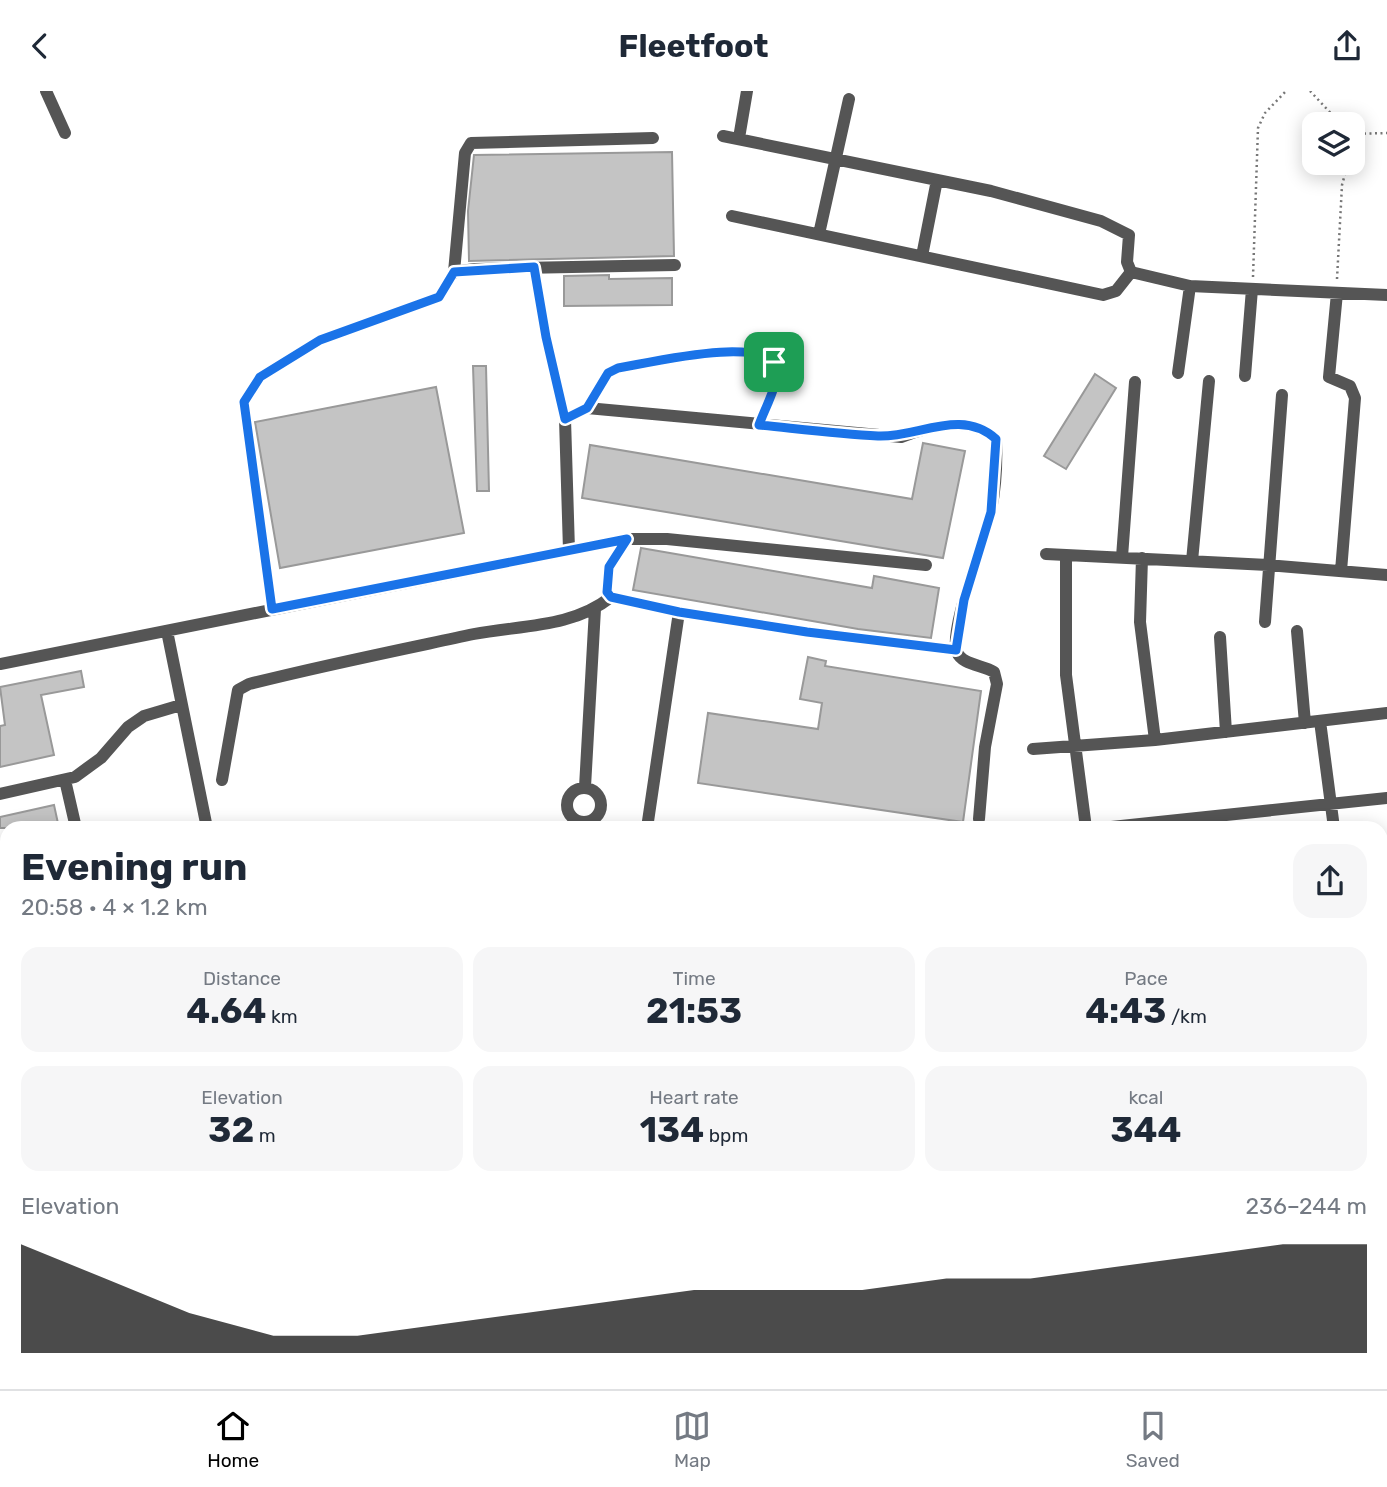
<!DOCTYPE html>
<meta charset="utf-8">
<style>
:root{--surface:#fff;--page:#f6f6f7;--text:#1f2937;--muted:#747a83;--line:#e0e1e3;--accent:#000}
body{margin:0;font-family:Rubik,sans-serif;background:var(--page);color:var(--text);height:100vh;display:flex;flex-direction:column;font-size:26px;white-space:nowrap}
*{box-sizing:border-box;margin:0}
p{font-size:23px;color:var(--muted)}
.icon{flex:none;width:38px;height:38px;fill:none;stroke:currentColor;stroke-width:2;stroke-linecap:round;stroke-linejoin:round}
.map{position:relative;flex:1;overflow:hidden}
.panel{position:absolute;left:0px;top:730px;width:1388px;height:569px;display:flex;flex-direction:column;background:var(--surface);border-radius:21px 21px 0 0;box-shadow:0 4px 18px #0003}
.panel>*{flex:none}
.tools{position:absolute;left:1302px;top:21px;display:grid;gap:14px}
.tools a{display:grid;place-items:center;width:63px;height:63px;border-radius:14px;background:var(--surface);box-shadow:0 4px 18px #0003;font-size:35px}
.pin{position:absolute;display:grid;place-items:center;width:60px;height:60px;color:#fff;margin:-30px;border-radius:14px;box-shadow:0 4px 10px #0006}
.round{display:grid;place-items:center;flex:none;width:74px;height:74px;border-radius:21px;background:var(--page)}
.head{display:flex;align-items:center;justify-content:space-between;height:119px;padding:0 21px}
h1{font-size:38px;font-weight:700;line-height:52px}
.metrics{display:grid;grid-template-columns:repeat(3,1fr);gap:10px;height:119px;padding:7px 21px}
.metrics div{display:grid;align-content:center;border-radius:18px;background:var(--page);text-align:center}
.metrics b{font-size:35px;font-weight:700}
.metrics small{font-size:19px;font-weight:400}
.metrics p{font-size:19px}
.chart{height:196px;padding:14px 21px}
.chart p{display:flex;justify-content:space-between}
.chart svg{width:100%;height:126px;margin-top:7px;fill:var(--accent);opacity:.7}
header{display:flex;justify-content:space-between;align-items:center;height:91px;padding:0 21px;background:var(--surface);font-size:32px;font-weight:700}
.menu{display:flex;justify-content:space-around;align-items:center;height:98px;border-top:2px solid var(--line);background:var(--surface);font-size:19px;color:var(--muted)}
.menu a{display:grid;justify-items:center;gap:4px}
.menu .active{color:var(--accent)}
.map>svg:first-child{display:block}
.building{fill:#c4c4c4;stroke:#999;stroke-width:2}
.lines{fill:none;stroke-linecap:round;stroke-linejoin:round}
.path{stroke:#777;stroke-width:2.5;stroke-dasharray:2 3.5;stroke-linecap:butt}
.minor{stroke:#555;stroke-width:12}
.route-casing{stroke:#fff;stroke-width:14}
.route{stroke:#1a73e8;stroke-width:9}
</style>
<header><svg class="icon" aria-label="back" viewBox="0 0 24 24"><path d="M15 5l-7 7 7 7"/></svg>Fleetfoot<svg class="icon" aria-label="share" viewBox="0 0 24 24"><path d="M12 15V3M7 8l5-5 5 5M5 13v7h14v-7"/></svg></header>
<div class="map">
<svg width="1387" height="1298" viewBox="0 0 1387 1298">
<rect width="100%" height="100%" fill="#fff"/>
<path class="building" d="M672,61l2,104 -205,5 -1,-50 6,-56z
M609,184v4l63,-1v27l-108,1v-30z
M473,275h13l3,125h-12z
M1095,283l21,14 -50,81 -22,-13z
M436,296l28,146 -184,35 -25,-146z
M923,352l42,8 -22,107 -361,-60 8,-53 322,54z
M641,457l231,40 2,-12 65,12 -8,50 -73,-9 -225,-39z
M808,566l18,4 -1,5 156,25 -18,131 -265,-39 10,-70 110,16 4,-26 -22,-4z
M81,580l3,16 -43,8 13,60 -54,12v-41l5,-1 -5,-38z
M54,714l5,23h-59v-11z"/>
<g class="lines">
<path class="path" d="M1310,0l31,33
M1353,43l34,-1
M1253,186l5,-149 7,-15 21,-22
M1337,188l5,-94 6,-22"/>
<path class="minor" d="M46,0l19,42
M723,45l268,55 110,30 28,14 -2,27 4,10
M739,47l8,-47
M732,125l371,79 13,-4 15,-19
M819,143l30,-135
M922,165l15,-76
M534,176l12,70 19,82 4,131
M454,181l11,-119 6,-10 182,-5
M1131,181l59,14 197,9
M1337,202l-8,84 21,9 5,12 -14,173
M1178,282l12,-87
M1245,285l7,-87
M587,317l21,-35 10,-5c27,-4 150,-35 158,1 3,15 -12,42 -17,56
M565,328l22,-11 314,29c30,-11 68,-22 95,2 1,23 0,47 -5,71 -5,26 -43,122 -34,142 5,13 26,13 37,20l3,12 -12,63 -6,72
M627,448l-18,28 -2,25 4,5 68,15 128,20 149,18
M1046,463l222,11 119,10
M1066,464v120l20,153
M1122,466l13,-175
M1142,467l-2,64 15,118
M1192,470l17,-180
M272,518l-28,-207 16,-25 60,-37 119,-43 15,-25 21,-3 200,-4
M1265,531l17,-227
M167,540l40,197
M1297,540l8,92
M1220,546l6,95
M0,573l627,-125h40l259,26
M1320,630l14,107
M1033,658l122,-9 232,-27
M65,689l11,48
M222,689l16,-90 11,-6c75,-19 150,-34 225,-50 47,-9 98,-6 137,-37
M585,696l10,-178
M567 714a17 17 0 1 1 34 0a17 17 0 1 1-34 0Z
M0,703l75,-17 26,-19 27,-31 16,-11 37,-11
M647,737l32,-216
M1102,737l285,-30
M1381,781h6
M1381,899l6,-16
M1381,963l6,2
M1381,1055l6,2
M1386,1154h1
M0,1224l7,-1
M1381,1271l6,-12
M517,1292l28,6
M869,1292l31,6
M1140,1292l10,6
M1328,1292l11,6
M230,1298l1,-6
M725,1298l1,-6
M1086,1298l3,-6
M1199,1298l4,-6
M1366,1298l3,-6"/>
</g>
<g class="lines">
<defs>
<path id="route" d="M534,176l12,70 19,82 22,-11 21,-35 10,-5c27,-4 150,-35 158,1 3,15 -12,41 -17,56 40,4 79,9 119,11 39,2 83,-29 118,3l-5,73 -27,88 -8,50 -149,-18 -128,-20 -68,-15 -4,-5 2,-25 18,-28 -355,70 -28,-207 16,-25 60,-37 119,-43 15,-25z"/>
</defs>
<use href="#route" class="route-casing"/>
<use href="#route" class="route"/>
</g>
</svg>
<div class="tools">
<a><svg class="icon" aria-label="layers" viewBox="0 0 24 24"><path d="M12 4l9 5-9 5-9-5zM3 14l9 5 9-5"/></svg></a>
</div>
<div class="pin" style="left:774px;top:271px;background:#1e9e55"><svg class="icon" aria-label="arrive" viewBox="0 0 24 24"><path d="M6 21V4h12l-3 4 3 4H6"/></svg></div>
<section class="panel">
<div class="head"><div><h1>Evening run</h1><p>20:58 · 4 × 1.2 km</p></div><a class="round"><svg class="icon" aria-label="share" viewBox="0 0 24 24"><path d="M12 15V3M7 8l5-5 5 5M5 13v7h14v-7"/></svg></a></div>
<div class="metrics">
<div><p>Distance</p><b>4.64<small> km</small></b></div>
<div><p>Time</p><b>21:53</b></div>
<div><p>Pace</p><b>4:43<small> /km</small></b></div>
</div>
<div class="metrics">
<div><p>Elevation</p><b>32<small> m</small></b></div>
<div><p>Heart rate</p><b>134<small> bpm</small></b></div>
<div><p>kcal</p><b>344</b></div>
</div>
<div class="chart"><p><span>Elevation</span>236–244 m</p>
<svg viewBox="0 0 160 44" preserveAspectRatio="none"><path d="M0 44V6L10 18L20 30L30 38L40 38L50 34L60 30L70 26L80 22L90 22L100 22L110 18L120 18L130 14L140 10L150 6L160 6V44z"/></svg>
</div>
</section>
</div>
<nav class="menu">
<a class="active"><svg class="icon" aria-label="home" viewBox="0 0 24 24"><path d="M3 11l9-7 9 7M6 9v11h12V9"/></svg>Home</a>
<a><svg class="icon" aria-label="map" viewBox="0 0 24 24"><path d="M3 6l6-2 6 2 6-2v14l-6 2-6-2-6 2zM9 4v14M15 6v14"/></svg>Map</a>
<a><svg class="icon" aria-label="saved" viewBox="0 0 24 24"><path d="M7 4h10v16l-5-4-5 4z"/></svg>Saved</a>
</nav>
